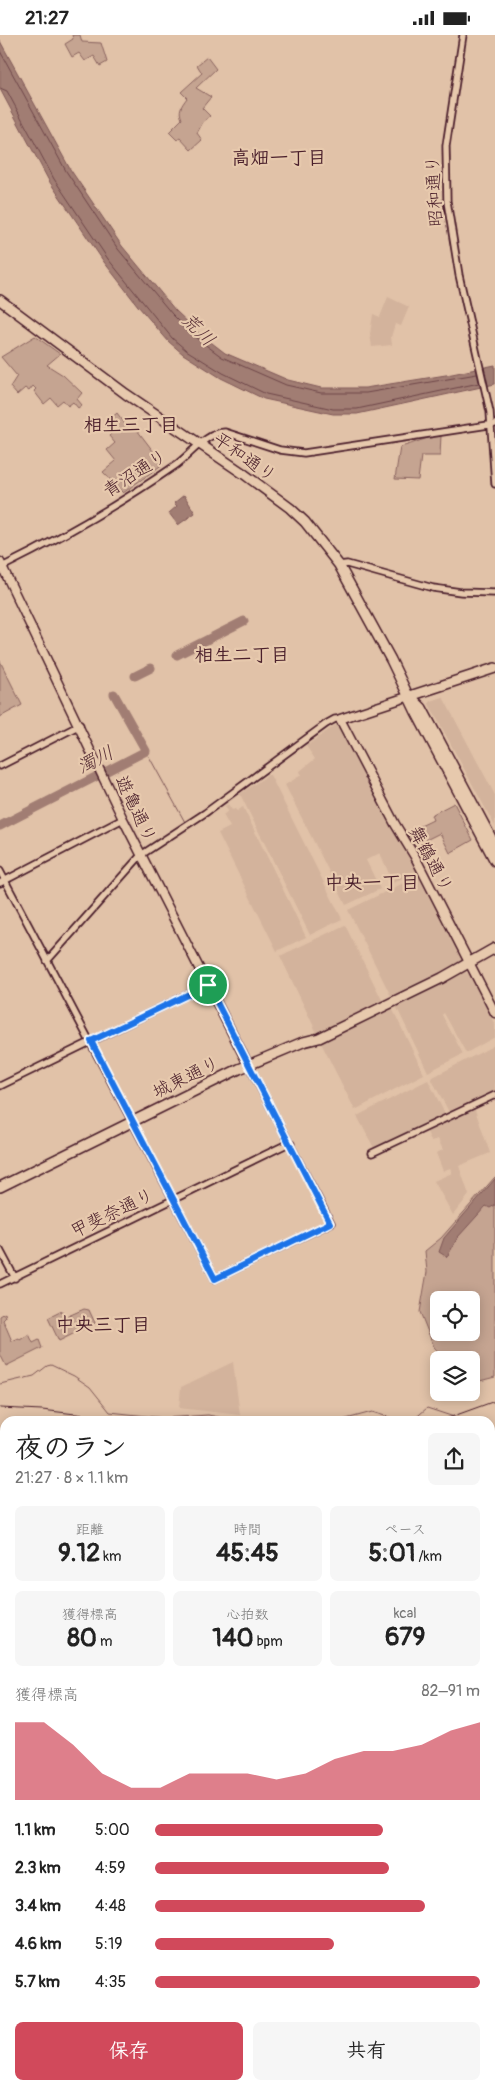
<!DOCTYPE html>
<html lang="ja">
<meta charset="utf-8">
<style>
:root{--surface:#fff;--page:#f6f6f6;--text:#222;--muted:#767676;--accent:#d1495b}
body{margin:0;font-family:Pangolin,"Klee One",sans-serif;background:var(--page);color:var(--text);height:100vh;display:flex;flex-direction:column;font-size:19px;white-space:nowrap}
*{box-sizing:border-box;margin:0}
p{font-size:16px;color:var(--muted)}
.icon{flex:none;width:28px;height:28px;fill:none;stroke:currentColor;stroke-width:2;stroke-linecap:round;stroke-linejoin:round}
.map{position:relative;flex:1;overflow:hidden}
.details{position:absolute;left:0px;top:1381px;width:495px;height:674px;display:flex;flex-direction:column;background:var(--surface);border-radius:15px 15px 0 0;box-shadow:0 2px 12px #0003}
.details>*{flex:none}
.tools{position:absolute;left:430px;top:1256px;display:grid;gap:10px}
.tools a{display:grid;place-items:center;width:50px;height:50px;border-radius:8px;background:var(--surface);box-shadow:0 2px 12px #0003;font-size:25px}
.pin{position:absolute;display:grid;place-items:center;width:42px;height:42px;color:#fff;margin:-21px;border:2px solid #fff;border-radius:50%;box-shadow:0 1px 5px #0007}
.round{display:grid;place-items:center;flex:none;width:52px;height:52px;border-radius:8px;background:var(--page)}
.overview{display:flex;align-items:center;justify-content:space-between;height:85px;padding:0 15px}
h1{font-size:28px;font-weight:800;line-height:38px}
.metrics{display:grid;grid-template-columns:repeat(3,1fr);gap:8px;height:85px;padding:5px 15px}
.metrics div{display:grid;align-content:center;border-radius:8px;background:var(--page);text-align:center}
.metrics b{font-size:25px;font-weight:800}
.metrics small{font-size:14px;font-weight:400}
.metrics p{font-size:14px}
.chart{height:140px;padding:10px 15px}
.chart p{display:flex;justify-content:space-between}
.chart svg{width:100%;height:90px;margin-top:5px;fill:var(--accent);opacity:.7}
.action{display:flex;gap:10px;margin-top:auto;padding:10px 15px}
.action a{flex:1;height:58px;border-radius:8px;background:var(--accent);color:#fff;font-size:20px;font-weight:800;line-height:58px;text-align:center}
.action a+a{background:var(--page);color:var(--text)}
ul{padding:0 15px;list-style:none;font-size:16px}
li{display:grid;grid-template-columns:80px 60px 1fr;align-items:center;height:38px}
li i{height:12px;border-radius:6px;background:var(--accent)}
.status{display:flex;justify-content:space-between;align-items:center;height:35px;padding:0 25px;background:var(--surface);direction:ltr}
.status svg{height:14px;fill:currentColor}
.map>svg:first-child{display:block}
.built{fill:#d3b39c}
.green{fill:#c5a491;stroke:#88625e;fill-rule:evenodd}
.water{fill:#a17d73;stroke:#7e5756}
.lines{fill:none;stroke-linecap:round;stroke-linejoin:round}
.shore{stroke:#6d4548;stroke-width:1}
.stream{stroke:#7e5756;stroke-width:1}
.river{stroke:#a17d73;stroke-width:9}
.minor-casing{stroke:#4a1f2b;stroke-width:9}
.major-casing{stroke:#4a1f2b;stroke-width:11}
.highway-casing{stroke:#4a1f2b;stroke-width:12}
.minor{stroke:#e7c9ad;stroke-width:5.5}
.major{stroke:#e7c9ad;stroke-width:8}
.highway{stroke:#e7c9ad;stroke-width:9}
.rail{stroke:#4a1f2b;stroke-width:1}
.route-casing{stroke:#fff;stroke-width:10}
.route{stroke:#1a73e8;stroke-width:6}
.labels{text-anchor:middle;stroke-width:4.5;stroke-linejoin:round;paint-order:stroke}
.street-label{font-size:18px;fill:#4a1f2b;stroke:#e7c9ad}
.neighbourhood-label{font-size:19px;font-weight:bold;fill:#4a1f2b;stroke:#e7c9ad}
.water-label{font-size:19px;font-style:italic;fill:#5b3239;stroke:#e7c9ad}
</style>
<div class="status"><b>21:27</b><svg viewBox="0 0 49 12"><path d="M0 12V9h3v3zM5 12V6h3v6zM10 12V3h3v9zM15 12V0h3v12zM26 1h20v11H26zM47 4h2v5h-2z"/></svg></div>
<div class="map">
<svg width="495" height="2054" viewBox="0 0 495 2054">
<rect width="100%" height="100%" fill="#e1c2a8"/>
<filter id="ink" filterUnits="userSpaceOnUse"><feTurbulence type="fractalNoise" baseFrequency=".02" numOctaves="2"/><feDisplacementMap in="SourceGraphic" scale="10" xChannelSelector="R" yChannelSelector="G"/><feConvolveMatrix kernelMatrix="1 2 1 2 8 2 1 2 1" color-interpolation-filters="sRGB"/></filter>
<g filter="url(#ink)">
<path class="built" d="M388,262l21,10 -8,19 -6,-2 -4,13 1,8 -20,2 -2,-13 3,-20 7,3z
M443,662l52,98v31l-66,-122 1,-3z
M337,689l79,147 -23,12 -13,-30 -14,7 14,29 -34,16 -61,-120 16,-10 -1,-4 15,-12 -9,-13z
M268,740h2l72,144 -32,16 -70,-141z
M228,769l4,6 3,-1 2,2 6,-4 63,130 -29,14 -59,-118 12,-6 -7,-12 5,-4 -3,-5z
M418,841l44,85 -71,35 -43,-86z
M345,890l37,75 -65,33 -37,-77z
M465,937l4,2 26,51v12l-29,16 -22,-40 -2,2 21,39 -35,18 -32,-66z
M392,973l32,66 -69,36 -34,-67z
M495,1010v45l-46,22 -18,-34z
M428,1045l17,34 -71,34 -17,-32z
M473,1074l2,1 15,43 -31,13 10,29 -16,20 -19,-34 18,-8 -2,-5 -7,3 -7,-18 7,-3 -5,-11 -7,2 -5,-11z
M233,1327l7,53 -61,-7 2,-21z"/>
<path class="green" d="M72,0h8l2,7 19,1 6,19 -7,4 -6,-10 -9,5 -6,-8 -7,4 -7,-13 8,-5z
M207,22l9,12 -20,19 15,9 -9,11 8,8 -7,6 -6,11 5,7 -11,10 -11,-12 -3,2 -8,-8 13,-13c-4,-9 -1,-13 5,-21l-6,-6 21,-19 -5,-8z
M35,301l25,18 -13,11 16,10 19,18 -5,6 5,6 -4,3 -5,-6 -5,4 -5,-6 -6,5 -6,-7 -7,6 -10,-13 2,-2 -3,-3 -4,5 -4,-3 -8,7 -7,-8 7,-11 -16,-19z
M117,378l9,12 5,-3 32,42 -40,29 -20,-21 13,-11 -9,-11 8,-7 -6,-7 5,-5 -7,-9z
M441,400l-1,21h-19l-3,24 -23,-1 5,-32c14,-3 26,-10 41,-12z
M0,626l22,44 -22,12z
M454,768l19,37 -23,13 -10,-20 -26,13 -8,-13 27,-13 -2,-5z
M495,1142v200l-23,6 -1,-23h-25l-12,-13 -14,-35 7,-40 -2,-21 16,-13zM439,1265h32v33h-32z
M84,1274l5,1 6,13 -36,18 -11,-23 14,-7 4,6z
M5,1278l1,4 -3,3 9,21 7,-3 1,2 9,-6 4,9 6,-3 3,8 -36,18 -6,-12v-38z
M3,1664l2,2v87l-5,2 2,-30 -2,-59z
M490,1729l5,2v57l-5,2z
M490,1793l3,8 2,-1v58l-5,-9z
M490,1954l5,2v98h-251l-2,-4h248z"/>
<path class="water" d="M0,6l70,128 52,77 53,64 24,23 26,20 63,27 33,8h44l87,-14 43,-9v19l-138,30h-24l-69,-15 -43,-21 -38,-24 -14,-12 -31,-36 -34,-44 -55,-81 -49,-92z
M184,460l11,18 -17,12 -9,-12 8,-7 -3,-3z
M495,1144v26l-5,3 -4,-2 -28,31 -11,20 -8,-5 5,-14z"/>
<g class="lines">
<path class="shore" d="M0,16l66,120 52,78 54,65 23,23 27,20 64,28 35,8h45l111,-19
M0,53l7,3 47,88 54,80 64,79 14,12 37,23 43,21 67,15h24l122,-26"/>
<path class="stream" d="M146,716l40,73
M0,1349l34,-8 13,-10 4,-1 23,11 16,11 20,25 55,6 43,-3 24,5 24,-2 19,3
M301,1386h21
M339,1386l33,-9 29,9
M412,1386l15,-13 39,13
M490,1441l2,16 3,3
M490,1477l5,-4
M490,1500l5,10"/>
<path class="river" d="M177,620l67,-34
M135,641l16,-8
M0,791l146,-75 -32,-57"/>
<defs>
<path id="minor" d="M463,0l-17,111 1,55 12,74 31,137 5,72
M339,530l8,-1 86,24 28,4 34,1
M0,533c61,-30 120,-64 176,-103 15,-11 31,-33 49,-33l55,18 24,3 191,-29
M0,731l80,-41
M0,836l215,408 116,-56 -82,-157
M0,848l123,-64
M47,926l94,-106 64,-42 121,-89 9,-5h5
M0,1051l207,-101
M372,1118l123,-58
M0,1215l15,28
M0,1249l287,-140h4"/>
<path id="major" d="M0,527l123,257 126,247
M410,661l-70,23 55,105 20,33 80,156
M492,1795l3,-1
M0,2037l4,-4"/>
<path id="highway" d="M0,265l126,94 118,80 46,34 15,14 34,43 52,95 25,52 79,149
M410,661l85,-28
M412,663l10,10 73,137
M0,1152l239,-118 64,-27 16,-4 123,-60 53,-30"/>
</defs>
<use href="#minor" class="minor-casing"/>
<use href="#major" class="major-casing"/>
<use href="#highway" class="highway-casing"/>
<use href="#minor" class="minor"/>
<use href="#major" class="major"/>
<use href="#highway" class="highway"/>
<path class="rail" d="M0,1373l42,2 92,11
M440,1386l55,-20"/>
</g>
</g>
<g class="lines" filter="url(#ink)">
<defs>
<path id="route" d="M208,950l122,238 -115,56 -124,-238z"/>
</defs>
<use href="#route" class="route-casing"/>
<use href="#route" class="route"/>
</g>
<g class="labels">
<g class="street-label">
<text transform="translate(434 156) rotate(-93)" y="6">昭和通り</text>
<text transform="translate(245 422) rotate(35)" y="6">平和通り</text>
<text transform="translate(135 438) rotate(-33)" y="6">青沼通り</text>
<text transform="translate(136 774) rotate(65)" y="6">遊亀通り</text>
<text transform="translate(431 824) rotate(62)" y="6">舞鶴通り</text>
<text transform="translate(186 1042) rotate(-26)" y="6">城東通り</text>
<text transform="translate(112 1178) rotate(-26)" y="6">甲斐奈通り</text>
</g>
<g class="neighbourhood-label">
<text x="279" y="129">高畑一丁目</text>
<text x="131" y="396">相生三丁目</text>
<text x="242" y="626">相生二丁目</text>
<text x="372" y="854">中央一丁目</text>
<text x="103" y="1296">中央三丁目</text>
</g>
<g class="water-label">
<text transform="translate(199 294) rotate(45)" y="7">荒川</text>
<text transform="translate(95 724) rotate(-27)" y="7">濁川</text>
</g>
</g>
</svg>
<div class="tools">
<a><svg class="icon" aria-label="locate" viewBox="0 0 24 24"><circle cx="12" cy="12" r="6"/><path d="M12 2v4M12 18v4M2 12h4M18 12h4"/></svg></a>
<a><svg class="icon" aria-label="layers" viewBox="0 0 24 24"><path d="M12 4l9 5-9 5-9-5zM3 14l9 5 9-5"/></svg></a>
</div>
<div class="pin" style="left:208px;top:950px;background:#1e9e55"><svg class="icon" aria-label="arrive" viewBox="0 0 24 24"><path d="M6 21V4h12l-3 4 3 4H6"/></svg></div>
<section class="details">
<div class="overview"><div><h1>夜のラン</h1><p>21:27 · 8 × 1.1 km</p></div><a class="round"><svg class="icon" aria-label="share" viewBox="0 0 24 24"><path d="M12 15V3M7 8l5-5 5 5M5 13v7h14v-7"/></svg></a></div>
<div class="metrics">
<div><p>距離</p><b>9.12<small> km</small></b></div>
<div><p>時間</p><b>45:45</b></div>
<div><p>ペース</p><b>5:01<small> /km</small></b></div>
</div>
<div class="metrics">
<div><p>獲得標高</p><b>80<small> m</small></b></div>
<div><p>心拍数</p><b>140<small> bpm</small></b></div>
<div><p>kcal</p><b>679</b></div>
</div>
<div class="chart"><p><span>獲得標高</span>82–91 m</p>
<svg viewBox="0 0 160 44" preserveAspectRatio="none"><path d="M0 44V6L10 6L20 17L30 31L40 38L50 38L60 31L70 31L80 31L90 34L100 31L110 24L120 20L130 20L140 17L150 10L160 6V44z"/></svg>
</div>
<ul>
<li><b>1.1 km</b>5:00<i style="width:70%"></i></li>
<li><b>2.3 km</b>4:59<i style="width:72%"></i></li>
<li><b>3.4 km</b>4:48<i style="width:83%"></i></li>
<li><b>4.6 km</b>5:19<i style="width:55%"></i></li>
<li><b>5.7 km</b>4:35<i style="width:100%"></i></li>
</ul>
<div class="action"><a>保存</a><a>共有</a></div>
</section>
</div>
